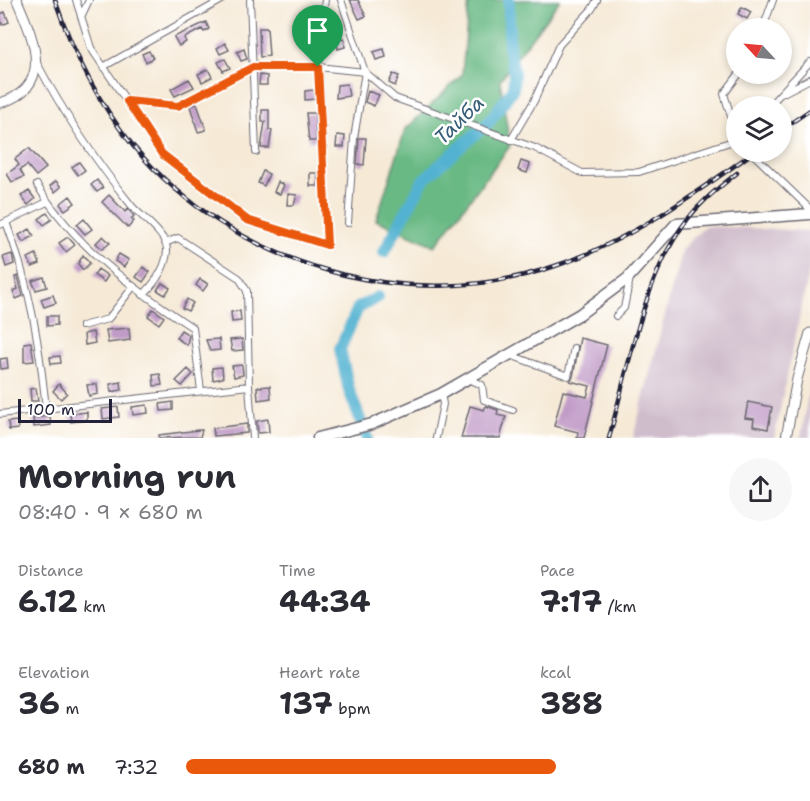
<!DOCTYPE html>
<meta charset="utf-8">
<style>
:root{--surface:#fff;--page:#f7f7f7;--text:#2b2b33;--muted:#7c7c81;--accent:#ea580c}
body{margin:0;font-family:"Shantell Sans",sans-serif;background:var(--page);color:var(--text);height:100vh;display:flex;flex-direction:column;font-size:22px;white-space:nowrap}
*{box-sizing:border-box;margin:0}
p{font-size:20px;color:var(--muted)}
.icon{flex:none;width:33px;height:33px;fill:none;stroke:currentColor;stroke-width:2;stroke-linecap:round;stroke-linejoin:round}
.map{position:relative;height:438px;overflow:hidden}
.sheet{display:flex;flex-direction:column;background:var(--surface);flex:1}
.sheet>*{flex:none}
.needle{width:39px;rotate:296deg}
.tools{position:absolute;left:726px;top:18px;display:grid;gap:12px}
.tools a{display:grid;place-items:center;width:66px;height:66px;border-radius:50%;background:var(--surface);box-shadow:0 3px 9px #0003;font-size:30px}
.scale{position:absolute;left:18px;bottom:15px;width:94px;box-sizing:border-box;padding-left:6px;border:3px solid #22223b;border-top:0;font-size:16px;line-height:21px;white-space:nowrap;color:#22223b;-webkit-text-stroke:4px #fff;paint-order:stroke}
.pin{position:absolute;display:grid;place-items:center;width:51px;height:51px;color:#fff;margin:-62px -26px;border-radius:50% 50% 50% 0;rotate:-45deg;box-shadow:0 0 6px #0007}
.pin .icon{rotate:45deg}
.round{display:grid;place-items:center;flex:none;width:63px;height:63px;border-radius:32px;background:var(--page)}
.summary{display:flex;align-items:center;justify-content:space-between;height:102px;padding:0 18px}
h1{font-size:33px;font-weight:700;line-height:45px}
.figures{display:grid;grid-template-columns:repeat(3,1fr);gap:9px;height:102px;padding:6px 18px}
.figures div{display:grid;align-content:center}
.figures b{font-size:30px;font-weight:700}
.figures small{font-size:16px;font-weight:400}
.figures p{font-size:16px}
ul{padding:0 18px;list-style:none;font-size:20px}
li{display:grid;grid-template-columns:96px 72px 1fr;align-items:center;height:45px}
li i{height:15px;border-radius:8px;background:var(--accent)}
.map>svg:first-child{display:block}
.industrial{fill:#d0bdcc}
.forest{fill:#69b984;stroke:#466e60;stroke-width:1.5}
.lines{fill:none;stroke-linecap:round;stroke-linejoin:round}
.river{stroke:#53b2d1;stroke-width:12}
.building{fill:#c19bc8}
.minor-casing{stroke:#6c6872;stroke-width:8}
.secondary-casing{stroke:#6c6872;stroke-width:11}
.primary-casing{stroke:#6c6872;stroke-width:13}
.minor{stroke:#fff;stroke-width:6}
.secondary{stroke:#fff;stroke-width:9}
.primary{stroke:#fff;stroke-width:10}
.rail-casing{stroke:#22223b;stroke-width:4.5}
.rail{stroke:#fff;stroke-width:2;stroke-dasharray:7;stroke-linecap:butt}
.route-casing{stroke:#fff;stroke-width:12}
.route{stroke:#ea580c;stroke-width:8}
.labels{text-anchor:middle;stroke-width:5;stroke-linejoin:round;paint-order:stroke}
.water-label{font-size:20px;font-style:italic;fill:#365c77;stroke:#fff}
</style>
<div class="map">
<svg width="810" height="438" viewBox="0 0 810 438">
<rect width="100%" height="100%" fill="#fff"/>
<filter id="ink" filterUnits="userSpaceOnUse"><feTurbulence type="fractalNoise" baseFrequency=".0167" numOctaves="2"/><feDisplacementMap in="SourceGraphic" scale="12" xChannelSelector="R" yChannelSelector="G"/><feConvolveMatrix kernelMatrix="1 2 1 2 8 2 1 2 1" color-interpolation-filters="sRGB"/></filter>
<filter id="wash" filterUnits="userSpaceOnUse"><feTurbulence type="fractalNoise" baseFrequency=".008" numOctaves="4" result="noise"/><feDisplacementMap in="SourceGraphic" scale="24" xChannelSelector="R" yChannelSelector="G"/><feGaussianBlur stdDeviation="1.35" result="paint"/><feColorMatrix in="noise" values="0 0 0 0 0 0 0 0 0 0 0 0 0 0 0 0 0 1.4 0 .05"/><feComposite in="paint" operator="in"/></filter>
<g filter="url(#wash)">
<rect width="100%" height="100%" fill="#f6ead7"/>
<path class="industrial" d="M705,226l105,5v36l-36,171h-141l49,-189z
M810,383v55h-9z"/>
<path class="forest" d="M469,0h91l-60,80 10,66 -75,100 -59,-26 29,-90 57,-55z"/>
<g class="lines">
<path class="river" d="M384,252l40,-73 65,-57 24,-33 1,-17 -5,-22v-50
M367,438l-18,-48 -9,-41 18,-41 20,-11"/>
</g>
<g id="blocks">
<path class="building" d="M350,0h8l8,16 -7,3z
M742,7l9,5 -4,7 -9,-5z
M5,12l4,10 -7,3 -2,-11z
M305,20l10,2 -3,24 -10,-1z
M206,22l3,7 -5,3 -2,-3 -18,9 2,4 -7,4 -5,-9z
M259,28h8l2,28 -9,1z
M344,38l1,9 -7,2 -2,-10z
M225,43l4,7 -9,4 -3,-6z
M244,49l3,10 -6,2 -4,-9z
M384,49l2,8 -10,3 -3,-8z
M149,51l4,7 -7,4 -4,-8z
M225,59l5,9 -7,3 -5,-9z
M208,69l4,8 -10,5 -4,-8z
M393,74l6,2 -4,10 -6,-3z
M260,75l7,1v9h-8z
M189,79l5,8 -19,9 -4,-7z
M347,84l2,12 -13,2 1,-13z
M314,90l1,9 -10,1v-9z
M368,91l11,4 -5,11 -9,-4z
M197,104l9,26 -8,2 -8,-26z
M262,110h7v20h3l-3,18h-8l4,-26h-3z
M306,113h9l1,28h-7z
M337,135l8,1 -1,11h-8z
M359,138h7l-2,27 -7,-1z
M29,148l17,20 -10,8 -9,-11 -7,5 4,7 -12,5 -5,-8 12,-9 -4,-6z
M521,161l9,3 -3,9 -9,-3z
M79,162l6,8 -7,5 -6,-8z
M263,171l6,3 -5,12 -6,-3z
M310,173h8v13h-8z
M97,180l6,8 -6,4 -6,-7z
M56,181l5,6 -6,5 -5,-6z
M278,182l6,3 -4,9 -6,-2z
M29,191l6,8 -7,6 -7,-9z
M288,194l9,1 -3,10h-7z
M109,195l16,17 3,-3 6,7 -3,3 3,2 -6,7 -26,-26z
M70,196l5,7 -10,7 -5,-6z
M47,213l5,6 -8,6 -5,-6z
M84,219l8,10 -7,5 -8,-9z
M30,229l4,7 -11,6 -4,-7z
M103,236l7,7 -8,6 -6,-6z
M68,237l7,8 -9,7 -7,-9z
M12,254l2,10 -8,3 -3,-10z
M36,254l4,10 -8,3 -4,-9z
M119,254l10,6 -5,7 -9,-6z
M83,255l7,8 -7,7 -5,-6z
M143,267l7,5 -7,10 -7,-5z
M98,269l10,7 -4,6 -10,-7z
M18,276l5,20 -7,3 -3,-8 5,-2 -3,-12z
M44,277l3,10 -11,3 -4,-9z
M200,279l8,5 -5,7 -7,-6z
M162,283l8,5 -5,7 -8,-5z
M53,295l3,8 -12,4 -3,-8z
M187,299l6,4 -5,8 -6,-3z
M153,309l11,8 -5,7 -11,-8z
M240,311l1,10 -9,1 -1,-10z
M47,316h10v9l-10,1z
M129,328l1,12 -22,3 -2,-13z
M181,330l8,5 -2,10 -11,-7z
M93,332l2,11 -10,2 -1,-11z
M580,338l27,7 -23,93h-7l1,-6 -24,-6 9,-35 24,6 3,-11 -20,-5 3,-4z
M219,339l1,11 -10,1 -4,-11z
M242,339l1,11 -11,1 -2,-11z
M31,342l3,19 -10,1v-19z
M60,356l1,7 -10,1 -1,-7z
M7,358l1,10 -7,1 -1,-10z
M242,365l1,10 -9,2 -2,-11z
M222,367l1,11 -10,2 -1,-12z
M188,369l5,5 -11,12 -6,-5z
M160,374l2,11 -8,1 -1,-11z
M121,382l1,8 -11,2 -1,-8z
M59,384l8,9 -6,6 -8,-8z
M97,384l1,10 -9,2 -2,-11z
M270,386l1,12 -13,2 -1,-13z
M36,388l2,13h-7l-1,-12z
M173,402v8l-12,1 -1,-7z
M748,402l24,5 -4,22 -15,-3 1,-7 -9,-1z
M147,405l1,8 -15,2 -1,-8z
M470,406l14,4 2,-4 12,4 -1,5 9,2 -6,21h-39z
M118,407l1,10 -16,2 -1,-10z
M87,412v8l-16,2 -1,-8z
M50,416l1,9 -17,2 -1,-9z
M268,419l1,13 -11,1 -1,-12z
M17,421l1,8 -9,1 -1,-8z
M247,424v9l-33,3 -1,-8z
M199,430h3l-2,7 -41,1v-3z"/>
</g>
</g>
<g filter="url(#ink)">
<use href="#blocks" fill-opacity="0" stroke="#6c6872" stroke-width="1.5"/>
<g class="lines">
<defs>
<path id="minor" d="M76,0l15,48 71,106 85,66 80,25 -9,-202 7,-43
M250,0l6,152
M341,0l24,72 30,26 140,50 47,25 57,-1 97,-32
M81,17l8,-17
M763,28l10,-28
M37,63c27,51 58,97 94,142 10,12 37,30 36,46 -1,17 -13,33 -24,44
M103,67l119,-67
M785,92l25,-13
M127,101l51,5 75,-39h65l47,5
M769,106l41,-44
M736,132l-12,-38 15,-20
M511,140l23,-39 25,-56 33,-36 5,-9
M751,152l59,57
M37,185c38,62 97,104 156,143l8,63
M6,222c24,64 33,119 40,187
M348,223l6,-85 11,-66
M0,225l47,-23
M165,243l13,-5 61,40 8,13 2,95 4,52
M616,316l8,-8 6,-30
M82,326l26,-7 25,-32
M510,355l58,21 6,-28
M469,379l13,6 2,15 29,10
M0,414l249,-28
M436,438l7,-34 -2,-10"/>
<path id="secondary" d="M0,103c56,-17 33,-65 17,-103
M786,438l11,-59 13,-46"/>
<path id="primary" d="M318,438l54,-14 69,-30 139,-80 47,-35 49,-55 134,-10"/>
</defs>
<use href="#minor" class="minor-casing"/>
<use href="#secondary" class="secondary-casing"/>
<use href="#primary" class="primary-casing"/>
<use href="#minor" class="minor"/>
<use href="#secondary" class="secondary"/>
<use href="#primary" class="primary"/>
<defs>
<path id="rail" d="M55,0c18,53 43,103 79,147 100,119 273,170 421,119 73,-24 136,-70 199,-114
M782,129l28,-19
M609,438c19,-68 35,-163 78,-218 14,-19 32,-32 50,-47"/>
</defs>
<use href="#rail" class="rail-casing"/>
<use href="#rail" class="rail"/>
</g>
</g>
<g class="lines" filter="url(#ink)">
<defs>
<path id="route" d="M253,67h65l9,178 -80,-25 -85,-66 -35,-53 51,5z"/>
</defs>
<use href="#route" class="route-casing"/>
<use href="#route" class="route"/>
</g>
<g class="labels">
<g class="water-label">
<text transform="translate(459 120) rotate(-44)" y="7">Тайба</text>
</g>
</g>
</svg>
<div class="tools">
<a><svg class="needle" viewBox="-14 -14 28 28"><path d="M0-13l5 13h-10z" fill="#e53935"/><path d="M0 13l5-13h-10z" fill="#7c7c81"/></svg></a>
<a><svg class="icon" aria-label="layers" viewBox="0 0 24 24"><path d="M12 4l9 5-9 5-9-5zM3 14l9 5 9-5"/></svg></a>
</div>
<div class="scale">100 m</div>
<div class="pin" style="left:318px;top:67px;background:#1e9e55"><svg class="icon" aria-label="arrive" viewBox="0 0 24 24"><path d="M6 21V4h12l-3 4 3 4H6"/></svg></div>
</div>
<section class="sheet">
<div class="summary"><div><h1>Morning run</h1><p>08:40 · 9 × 680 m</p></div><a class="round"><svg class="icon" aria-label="share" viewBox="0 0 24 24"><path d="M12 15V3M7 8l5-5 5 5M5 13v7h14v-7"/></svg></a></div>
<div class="figures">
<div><p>Distance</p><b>6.12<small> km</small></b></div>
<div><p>Time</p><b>44:34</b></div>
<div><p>Pace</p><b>7:17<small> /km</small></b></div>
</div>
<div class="figures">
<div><p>Elevation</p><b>36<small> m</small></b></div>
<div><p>Heart rate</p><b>137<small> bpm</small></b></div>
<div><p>kcal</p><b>388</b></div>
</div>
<ul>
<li><b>680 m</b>7:32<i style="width:61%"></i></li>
</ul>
</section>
